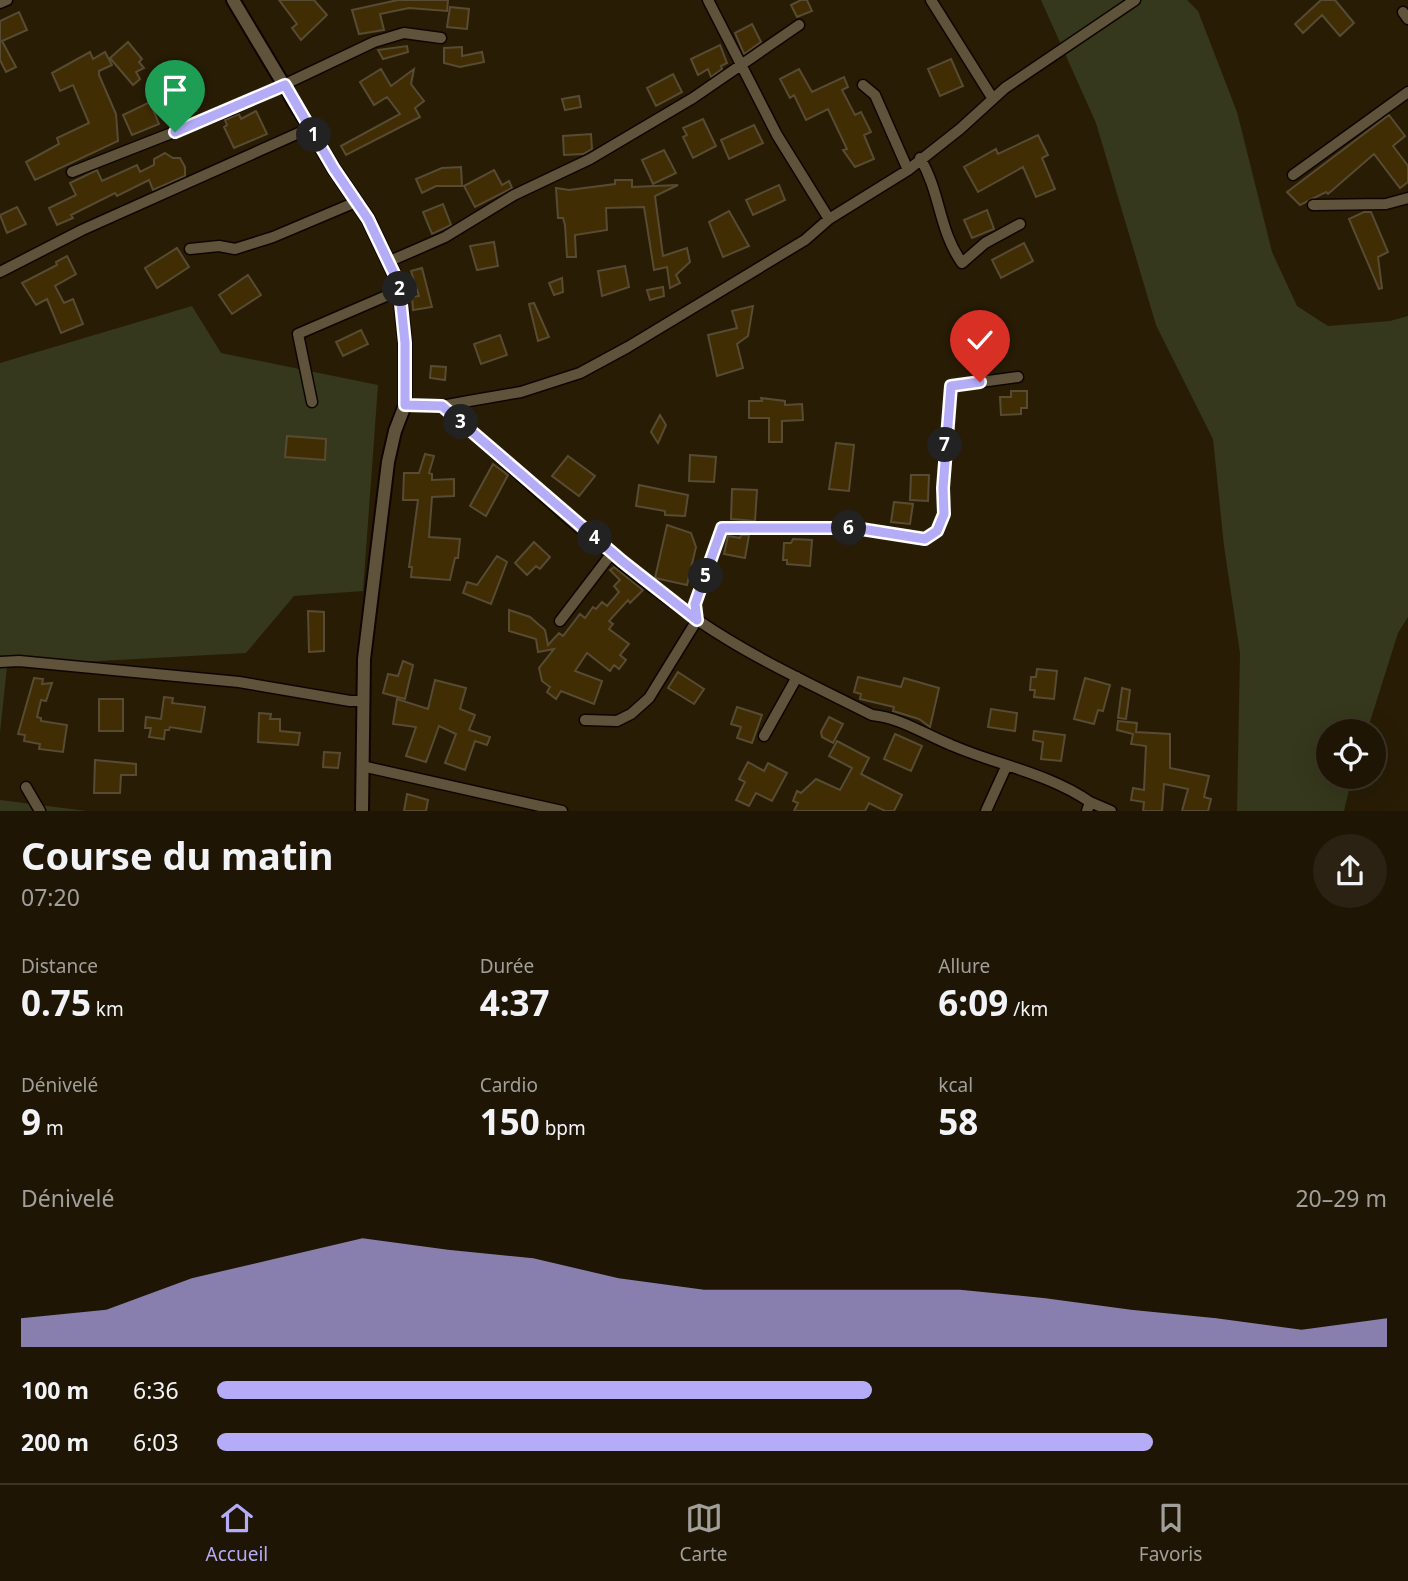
<!DOCTYPE html>
<html lang="fr">
<meta charset="utf-8">
<style>
:root{--surface:#1e1504;--page:#2b2213;--text:#f1f3f6;--muted:#a19f9a;--line:#3c3426;--accent:#b5acf8}
body{margin:0;font-family:"Noto Sans",sans-serif;background:var(--page);color:var(--text);height:100vh;display:flex;flex-direction:column;font-size:26px;white-space:nowrap}
*{box-sizing:border-box;margin:0}
p{font-size:23px;color:var(--muted)}
.icon{flex:none;width:38px;height:38px;fill:none;stroke:currentColor;stroke-width:2;stroke-linecap:round;stroke-linejoin:round}
.map{position:relative;height:811px;overflow:hidden}
.sheet{display:flex;flex-direction:column;background:var(--surface);flex:1}
.sheet>*{flex:none}
.tools{position:absolute;left:1316px;top:719px;display:grid;gap:14px}
.tools a{display:grid;place-items:center;width:70px;height:70px;border-radius:50%;background:var(--surface);box-shadow:0 7px 28px #0002,0 0 0 2px var(--line);font-size:35px}
.pin{position:absolute;display:grid;place-items:center;width:60px;height:60px;color:#fff;margin:-72px -30px;border-radius:50% 50% 50% 0;rotate:-45deg;box-shadow:0 0 7px #0007}
.pin .icon{rotate:45deg}
.km{position:absolute;width:35px;height:35px;margin:-18px;border-radius:50%;background:#222;color:#fff;font-size:19px;line-height:35px;text-align:center}
.round{display:grid;place-items:center;flex:none;width:74px;height:74px;border-radius:37px;background:var(--page)}
.headline{display:flex;align-items:center;justify-content:space-between;height:119px;padding:0 21px}
h1{font-size:38px;font-weight:700;line-height:52px}
.metrics{display:grid;grid-template-columns:repeat(3,1fr);gap:10px;height:119px;padding:7px 21px}
.metrics div{display:grid;align-content:center}
.metrics b{font-size:35px;font-weight:700}
.metrics small{font-size:19px;font-weight:400}
.metrics p{font-size:19px}
.chart{height:196px;padding:14px 21px}
.chart p{display:flex;justify-content:space-between}
.chart svg{width:100%;height:126px;margin-top:7px;fill:var(--accent);opacity:.7}
ul{padding:0 21px;list-style:none;font-size:23px}
li{display:grid;grid-template-columns:112px 84px 1fr;align-items:center;height:52px}
li i{height:18px;border-radius:9px;background:var(--accent)}
.menu{display:flex;justify-content:space-around;align-items:center;height:98px;border-top:2px solid var(--line);background:var(--surface);font-size:19px;color:var(--muted)}
.menu a{display:grid;justify-items:center;gap:4px}
.menu .active{color:var(--accent)}
.map>svg:first-child{display:block}
.green{fill:#35381c}
.building{fill:#402d04;stroke:#584b33;stroke-width:2}
.lines{fill:none;stroke-linecap:round;stroke-linejoin:round}
.minor-casing{stroke:#100600;stroke-width:13}
.tertiary-casing{stroke:#100600;stroke-width:16}
.minor{stroke:#60533b;stroke-width:10}
.tertiary{stroke:#60533b;stroke-width:12}
.route-casing{stroke:#fff;stroke-width:14}
.route{stroke:#b5acf8;stroke-width:9}
</style>
<div class="map">
<svg width="1408" height="811" viewBox="0 0 1408 811">
<rect width="100%" height="100%" fill="#281c05"/>
<path class="green" d="M1041,0h146l11,11 39,101 35,140 25,54 31,20 62,-5 18,-5v301l-10,16 -31,98 -39,1v45h24l-8,34h-107l3,-158 -16,-107 -11,-107 -57,-114 -60,-202z
M192,306l29,47 157,32 -15,206 -69,5 -48,57 -239,13 -7,67v-370z
M0,800l87,11h-87z"/>
<path class="building" d="M279,0h35l13,15 -26,25 -9,-12 5,-4z
M398,0h50l-1,11 -38,-3 -29,6 4,16 -25,4 -7,-24z
M801,0h6l5,11 -15,6 -6,-12z
M1321,0h14l19,23 -14,13 -18,-21 -19,18 -8,-9z
M450,7l19,2 -2,20 -20,-2z
M19,12l8,18 -25,11 14,26 -10,5 -6,-12v-39z
M752,24l9,18 -17,12 -9,-21z
M128,42l14,17 -3,3 5,6 -8,4 4,7 -7,6 -23,-27z
M720,45l7,18 -6,3 1,3 -11,8 -3,-8 -10,6 -7,-16z
M407,46l1,6 -25,7 -5,-9z
M462,47v9l20,-4 2,10 -24,5 -16,-4v-15z
M90,52l3,7 12,-7 7,13 -13,6v4l17,39 2,27 -83,39 -9,-18 33,-18 -2,-6 32,-15 -16,-38 -13,6 -8,-18z
M951,59l12,27 -23,10 -12,-27z
M381,69l10,17 23,-17 -3,15 13,17 -9,7 5,9 -74,38 -5,-9 59,-32 -13,-17 -13,8 -14,-23z
M799,69l13,23 32,-15 4,10 -6,3 13,25 6,-3 10,20 -7,3 10,24 -19,8 -12,-17 4,-1 -19,-40 -22,11 -12,-25 -4,3 -10,-19z
M673,74l9,18 -26,14 -9,-18z
M168,82l7,9 12,-8 11,18 -24,14 -17,-28z
M579,96l2,11 -16,3 -3,-11z
M150,102l9,22 -27,11 -9,-20z
M256,111l11,23 -33,14 -10,-21 3,-2 -2,-5 14,-6 2,5z
M1389,115l16,21 -12,10 15,20v16l-8,6 -26,-34 -46,40 -2,-2 -26,13 -13,-13z
M703,119l13,27 -23,12 -10,-21 4,-2 -4,-7z
M754,125l9,18 -34,16 -8,-19z
M591,134l1,15 -9,5 -19,1 -1,-19z
M1038,135l10,20 -6,3 13,31 -19,8 -13,-30 -45,25 -14,-25 32,-18 2,5z
M664,150l12,23 -23,11 -11,-24z
M165,153l8,5h7l5,9v9l-32,14 -4,-10 -32,16 -2,-3 -44,22 2,3 -16,7 -8,-17 27,-13 -6,-12 27,-13 5,11 35,-16 3,7 14,-7v-6z
M461,167l1,19h-26l-14,7 -6,-14 26,-11z
M494,170l8,15 7,-4 3,7 -37,19 -11,-21z
M615,180h17v7l46,-2 -23,11 8,60 24,-8 3,14 -14,13 4,8 -10,5 -3,-21 -13,3 -10,-63 -38,1 1,22 -32,5 1,22h-9l-2,-32 -2,-7h-5l-2,-30 13,2 46,-6z
M779,185l6,15 -32,15 -7,-15z
M443,204l8,21 -19,9 -9,-22z
M17,207l9,17 -19,9 -7,-18z
M987,210l7,19 -22,9 -8,-18z
M729,211l20,35 -26,11 -14,-35z
M1364,212h7l17,40 -10,5 4,31 -3,1 -30,-70z
M494,242l4,24 -21,4 -7,-24z
M1024,243l9,18 -32,17 -9,-18z
M177,248l12,19 -32,21 -12,-20z
M67,256l9,18 -21,12 9,17 9,-4 10,25 -22,9 -14,-34 -11,6 -14,-22 35,-18 -1,-3z
M625,266l4,21 -27,9 -4,-25z
M422,268l10,39 -19,3 -1,-13 7,-1 -8,-25z
M248,275l13,20 -29,19 -13,-19z
M562,278l1,14 -9,3 -5,-12z
M663,287l1,9 -14,4 -3,-10z
M534,303l15,34 -11,4 -9,-37z
M753,306l-5,30 -11,8 6,24 -26,8 -9,-41 29,-7 -5,-17z
M361,330l7,14 -25,12 -7,-14z
M500,335l7,20 -26,9 -7,-20z
M431,366l15,1 -1,13 -15,-2z
M1011,391h16v17h-6v6l-20,1 -1,-18h11z
M761,398l24,3v4l17,-1 1,16 -21,1v21h-13v-24h-20v-17h13z
M660,415l6,10 -8,18 -7,-11z
M287,436l39,3 -1,21 -40,-3z
M836,443l18,2 -5,46 -20,-2z
M425,454l9,2 -5,17 3,1v6l22,-1v17l-22,1 -3,40 31,2 -2,19h-3l-5,22 -39,-3 1,-10h-3l9,-67h-15l1,-27h15z
M690,455l26,2 -2,25 -25,-1z
M568,456l27,20 -16,20 -27,-20z
M493,464l15,11 -22,41 -16,-10z
M911,475h18l-1,26 -18,-1z
M639,485l49,10 -3,21 -20,-1v-4l-29,-5z
M732,489l25,1 -2,31 -24,-2z
M894,502l19,2 -3,20 -19,-2z
M667,525l24,8 5,14 -9,38 -32,-7z
M741,535h8l-4,23 -21,-4 4,-18 12,2z
M793,539l19,1 -2,26 -23,-2v-4h-4l1,-17h7z
M534,542l16,15 -10,12 -4,-3 -9,9 -12,-12z
M497,556l10,6 -16,42 -28,-11 4,-11 10,3z
M614,567l29,23 -13,13 -2,-3 -19,21 4,3 -4,5 20,15 -9,11 6,5 -7,9 -5,-4 -4,6 -23,-18 -12,18 27,10 -8,23 -33,-13 -5,8 -9,-7 3,-5 -8,-6 -3,-13 15,-19 -16,3 -2,-13 -27,-8v-21l21,7 15,13 3,15 11,-12 4,3 17,-22 5,4 8,-11 3,2 6,-7 5,4 12,-14 -5,-6 6,-6 -10,-10z
M308,611l16,1v39l-15,1z
M403,661l10,4 -8,34 -22,-6 5,-19 10,2z
M1037,669l20,2 -3,28 -20,-2 1,-7h-5l1,-13h5z
M678,672l26,17 -10,15 -26,-16z
M858,677l43,10 3,-9 35,10 -9,39 -11,-8 -26,-8 1,-4 -34,-8 1,-5 -7,-2z
M34,678l9,1 -1,5 10,-1 -6,18 -5,-1 -4,17 4,1v3l26,4 -4,27 -24,-3 1,-5 -16,-3 1,-6 -7,-1z
M1085,678l25,7 -7,26 -5,-1 -4,14 -20,-5z
M435,680l31,8 -6,21 15,6 -6,15 21,7 -3,8 -12,-4 -10,29 -20,-7 11,-29 -17,-8 -13,36 -20,-6 10,-29 -23,-3 4,-25 31,10z
M1122,688l8,2 -4,29 -8,-1z
M164,697l9,1 -1,5 33,4 -4,25 -31,-5 -1,3h-4l-1,9 -15,-2 2,-9h-6l1,-11 15,2z
M99,699h24v32h-24z
M737,707l25,8 -10,28 -15,-5 4,-11 -10,-3z
M991,709l26,4 -2,18 -27,-4z
M259,713l12,1 -1,5h10v12l20,2 -2,12 -40,-3z
M829,717l14,7 -10,19 -11,-6 -1,-5z
M1118,721l19,2 -1,9 34,2v34l39,8 -5,21 7,2 -3,12h-26l6,-22 -24,-5 -2,27h-19l1,-9 -13,-2 2,-12 11,2 2,-44 -15,-2 2,-10 -16,-4z
M1034,731l31,4 -4,26 -20,-2 2,-17 -10,-2z
M895,734l27,12 -11,25 -27,-12z
M837,741l32,17 -8,16 41,21 -8,16h-9l-16,-8 -4,8h-71l4,-8 -5,-2 4,-10 4,2 15,-14 24,11 12,-22 -23,-12z
M324,752l16,1 -2,15 -15,-1z
M95,760l41,4v11h-15l-1,18h-26z
M748,762l16,9 4,-8 19,10 -15,28 -16,-8 -7,13 -13,-6 9,-18 -6,-3z
M407,794l21,6 -2,11h-22z"/>
<g class="lines">
<defs>
<path id="minor" d="M708,0l69,135 52,84
M931,0l62,99
M0,3l7,-3
M1403,12l5,7
M863,85l12,10 33,75
M920,158c21,35 18,71 42,105l23,-20 35,-19
M72,172l161,-63 141,-67 30,-9 37,5
M1293,175l115,-83
M1313,205l73,-1 22,-6
M190,249l29,-3 16,3 38,-12 83,-35
M390,261l55,-24 69,-42 76,-36 103,-61 106,-73
M0,272l82,-42 228,-102
M312,402l-14,-68 102,-44
M405,405l37,1 27,-5 52,-9 59,-19 48,-26 177,-107 24,-21 79,-49 52,-41 45,-41 130,-88
M442,406c83,72 166,154 257,215 54,37 114,64 173,94 29,3 52,19 79,30 46,20 97,28 139,57
M560,621l52,-68
M0,662l19,-1 220,21 111,19h13
M585,720l32,1 14,-7 18,-16 48,-78 -2,-16 27,-76h133l70,11 12,-8 7,-17 -1,-26 8,-102 67,-9
M764,736l33,-59
M362,766l200,45
M26,787l14,24
M986,811l20,-44
M1087,811l3,-9 21,9"/>
<path id="tertiary" d="M233,0l101,169 34,50 31,65 6,59v62l-10,26 -7,31 -24,197 -2,152"/>
</defs>
<use href="#minor" class="minor-casing"/>
<use href="#tertiary" class="tertiary-casing"/>
<use href="#minor" class="minor"/>
<use href="#tertiary" class="tertiary"/>
</g>
<g class="lines">
<defs>
<path id="route" d="M175,132l110,-47 49,84 34,50 31,65 6,59v62l37,1 180,155 75,59 -2,-16 27,-76h133l70,11 12,-8 7,-17 -1,-26 8,-102 29,-4"/>
</defs>
<use href="#route" class="route-casing"/>
<use href="#route" class="route"/>
</g>
</svg>
<div class="tools">
<a><svg class="icon" aria-label="locate" viewBox="0 0 24 24"><circle cx="12" cy="12" r="6"/><path d="M12 2v4M12 18v4M2 12h4M18 12h4"/></svg></a>
</div>
<div class="pin" style="left:175px;top:132px;background:#1e9e55"><svg class="icon" aria-label="arrive" viewBox="0 0 24 24"><path d="M6 21V4h12l-3 4 3 4H6"/></svg></div>
<div class="pin" style="left:980px;top:382px;background:#d93025"><svg class="icon" aria-label="check" viewBox="0 0 24 24"><path d="M5 12l5 5 9-10"/></svg></div>
<b class="km" style="left:314px;top:135px">1</b>
<b class="km" style="left:400px;top:289px">2</b>
<b class="km" style="left:461px;top:422px">3</b>
<b class="km" style="left:595px;top:538px">4</b>
<b class="km" style="left:706px;top:576px">5</b>
<b class="km" style="left:849px;top:528px">6</b>
<b class="km" style="left:945px;top:445px">7</b>
</div>
<section class="sheet">
<div class="headline"><div><h1>Course du matin</h1><p>07:20</p></div><a class="round"><svg class="icon" aria-label="share" viewBox="0 0 24 24"><path d="M12 15V3M7 8l5-5 5 5M5 13v7h14v-7"/></svg></a></div>
<div class="metrics">
<div><p>Distance</p><b>0.75<small> km</small></b></div>
<div><p>Durée</p><b>4:37</b></div>
<div><p>Allure</p><b>6:09<small> /km</small></b></div>
</div>
<div class="metrics">
<div><p>Dénivelé</p><b>9<small> m</small></b></div>
<div><p>Cardio</p><b>150<small> bpm</small></b></div>
<div><p>kcal</p><b>58</b></div>
</div>
<div class="chart"><p><span>Dénivelé</span>20–29 m</p>
<svg viewBox="0 0 160 44" preserveAspectRatio="none"><path d="M0 44V34L10 31L20 20L30 13L40 6L50 10L60 13L70 20L80 24L90 24L100 24L110 24L120 27L130 31L140 34L150 38L160 34V44z"/></svg>
</div>
<ul>
<li><b>100 m</b>6:36<i style="width:56%"></i></li>
<li><b>200 m</b>6:03<i style="width:80%"></i></li>
</ul>
</section>
<nav class="menu">
<a class="active"><svg class="icon" aria-label="home" viewBox="0 0 24 24"><path d="M3 11l9-7 9 7M6 9v11h12V9"/></svg>Accueil</a>
<a><svg class="icon" aria-label="map" viewBox="0 0 24 24"><path d="M3 6l6-2 6 2 6-2v14l-6 2-6-2-6 2zM9 4v14M15 6v14"/></svg>Carte</a>
<a><svg class="icon" aria-label="saved" viewBox="0 0 24 24"><path d="M7 4h10v16l-5-4-5 4z"/></svg>Favoris</a>
</nav>
